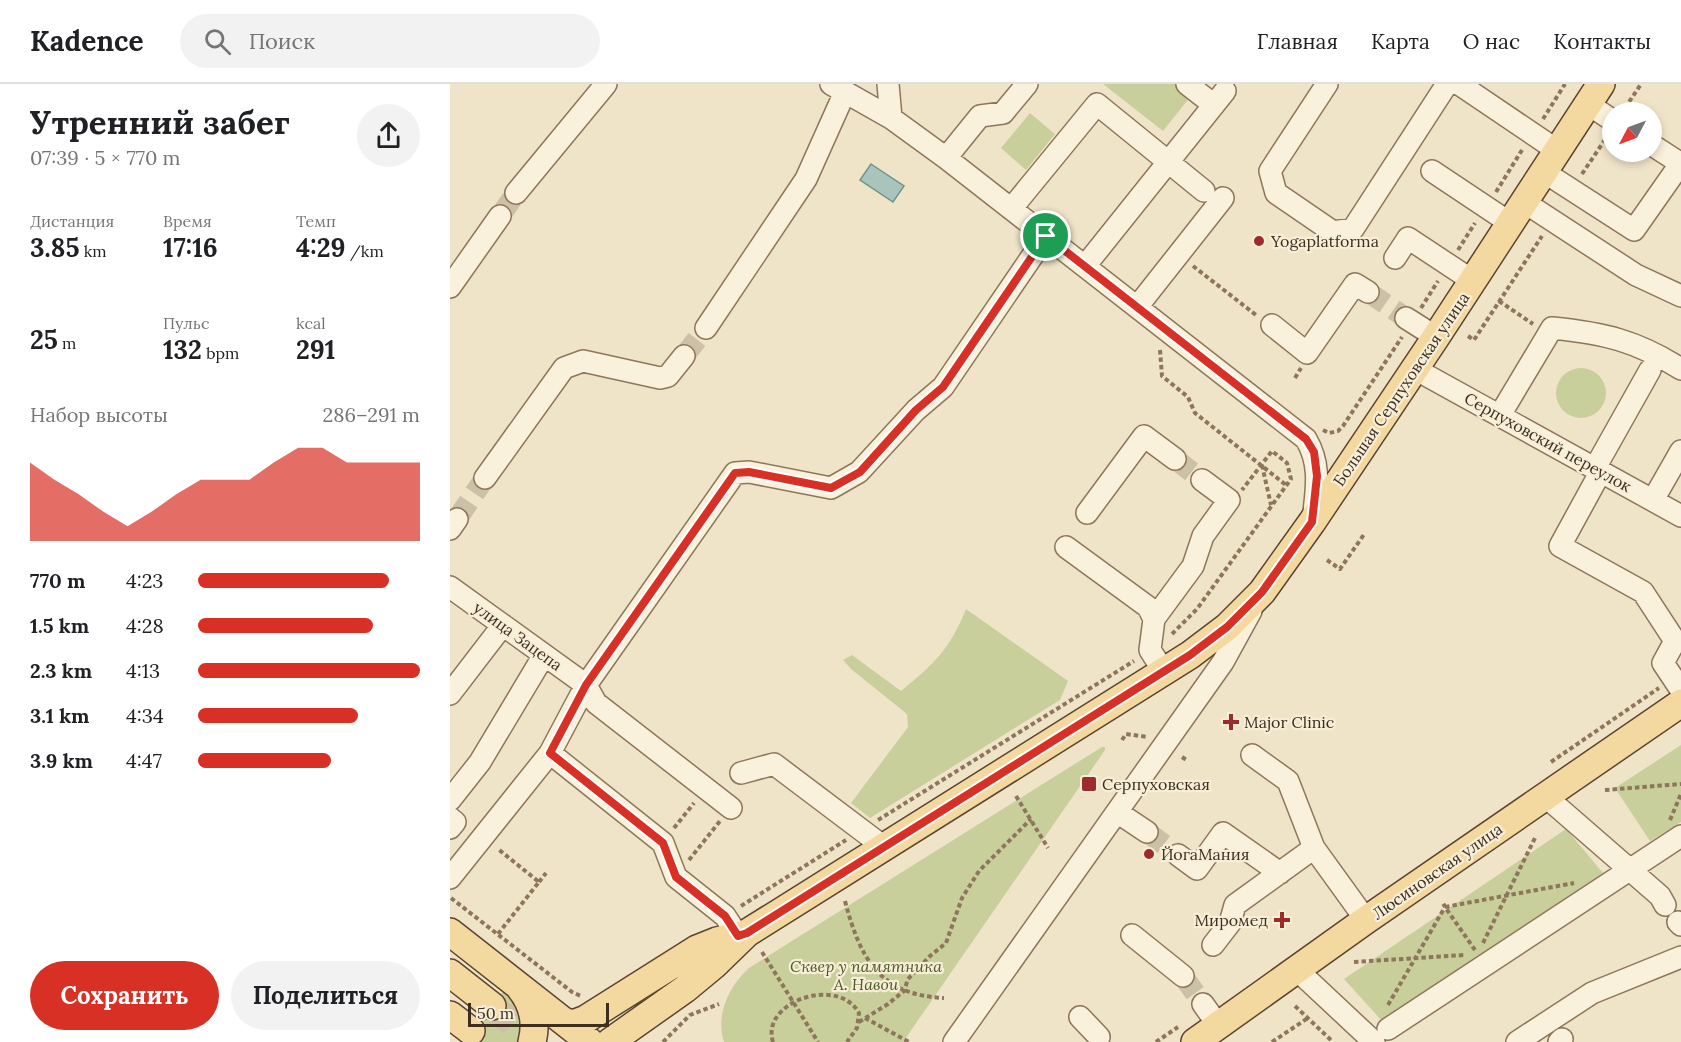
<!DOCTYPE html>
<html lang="ru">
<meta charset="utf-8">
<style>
:root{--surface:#fff;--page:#f2f2f2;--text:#202124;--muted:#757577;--line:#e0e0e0;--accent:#d93025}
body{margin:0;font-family:Lora,serif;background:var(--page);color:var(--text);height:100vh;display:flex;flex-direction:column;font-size:22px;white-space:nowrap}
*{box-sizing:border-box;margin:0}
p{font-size:20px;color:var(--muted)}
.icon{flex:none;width:33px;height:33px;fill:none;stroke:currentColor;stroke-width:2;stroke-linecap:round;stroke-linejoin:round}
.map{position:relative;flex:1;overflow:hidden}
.sheet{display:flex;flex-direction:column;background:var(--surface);width:450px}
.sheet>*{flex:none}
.needle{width:39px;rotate:229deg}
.fabs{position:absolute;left:1152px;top:18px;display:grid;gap:12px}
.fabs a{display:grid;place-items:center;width:60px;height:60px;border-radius:50%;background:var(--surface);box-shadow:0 3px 9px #0003;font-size:30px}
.scale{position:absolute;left:18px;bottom:15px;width:141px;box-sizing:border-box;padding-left:6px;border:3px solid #3d2e20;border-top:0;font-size:16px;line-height:21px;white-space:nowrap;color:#3d2e20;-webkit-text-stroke:4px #f7eed8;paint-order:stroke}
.pin{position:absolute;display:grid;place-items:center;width:51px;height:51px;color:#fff;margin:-26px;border:3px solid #fff;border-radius:50%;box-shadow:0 2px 6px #0007}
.round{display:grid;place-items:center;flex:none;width:63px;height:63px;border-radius:32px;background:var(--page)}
.headline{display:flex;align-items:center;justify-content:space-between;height:102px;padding:0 30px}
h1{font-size:33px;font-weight:800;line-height:45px}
.metrics{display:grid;grid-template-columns:repeat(3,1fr);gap:9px;height:102px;padding:6px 30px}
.metrics div{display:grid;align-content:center}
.metrics b{font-size:26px;font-weight:800}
.metrics small{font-size:16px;font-weight:400}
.metrics p{font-size:16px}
.chart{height:168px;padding:12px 30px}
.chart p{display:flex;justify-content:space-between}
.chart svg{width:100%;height:108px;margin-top:6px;fill:var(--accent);opacity:.7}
.action{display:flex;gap:12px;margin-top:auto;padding:12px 30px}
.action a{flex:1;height:69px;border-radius:36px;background:var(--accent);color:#fff;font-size:24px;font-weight:800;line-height:69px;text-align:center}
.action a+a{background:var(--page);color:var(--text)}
ul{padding:0 30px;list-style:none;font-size:20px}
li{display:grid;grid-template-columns:96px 72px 1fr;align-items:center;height:45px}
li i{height:15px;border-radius:8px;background:var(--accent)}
header{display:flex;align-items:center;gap:36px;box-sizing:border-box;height:84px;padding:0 30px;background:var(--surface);border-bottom:2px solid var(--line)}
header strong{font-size:28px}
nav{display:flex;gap:33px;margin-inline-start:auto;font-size:21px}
.search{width:420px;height:54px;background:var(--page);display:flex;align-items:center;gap:15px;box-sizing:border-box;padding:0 21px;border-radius:33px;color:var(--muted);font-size:22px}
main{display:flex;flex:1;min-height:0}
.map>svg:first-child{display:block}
.green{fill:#c9cf9b}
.water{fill:#a9c4bc;stroke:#6f938a;stroke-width:1.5}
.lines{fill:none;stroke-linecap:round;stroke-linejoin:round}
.minor-tunnel{stroke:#ccc0a6;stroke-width:21;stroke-dasharray:21 10;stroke-linecap:butt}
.major-tunnel{stroke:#ccc0a6;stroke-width:27;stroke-dasharray:27 14;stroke-linecap:butt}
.minor-casing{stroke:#8d765c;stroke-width:24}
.major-casing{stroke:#5b4430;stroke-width:30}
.path{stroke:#8d765c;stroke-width:4;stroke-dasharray:4.5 3;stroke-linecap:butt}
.minor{stroke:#faf1dc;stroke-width:21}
.major{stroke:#f3d9a0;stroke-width:27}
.route-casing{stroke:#fff;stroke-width:12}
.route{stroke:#d93025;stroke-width:8}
.poi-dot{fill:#9e2a2b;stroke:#f7eed8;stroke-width:2}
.labels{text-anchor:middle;stroke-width:4.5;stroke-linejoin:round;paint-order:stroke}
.poi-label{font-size:16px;fill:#3d2e20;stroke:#f7eed8;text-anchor:start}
.street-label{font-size:16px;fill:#3d2e20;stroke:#f7eed8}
.park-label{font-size:16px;font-style:italic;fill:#4d5a26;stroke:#f7eed8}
</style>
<header>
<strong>Kadence</strong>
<div class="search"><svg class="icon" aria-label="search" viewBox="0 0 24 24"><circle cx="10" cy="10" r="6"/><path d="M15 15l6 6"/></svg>Поиск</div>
<nav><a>Главная</a><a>Карта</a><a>О нас</a><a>Контакты</a></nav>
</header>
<main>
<section class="sheet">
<div class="headline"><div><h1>Утренний забег</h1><p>07:39 · 5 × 770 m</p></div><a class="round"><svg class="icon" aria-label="share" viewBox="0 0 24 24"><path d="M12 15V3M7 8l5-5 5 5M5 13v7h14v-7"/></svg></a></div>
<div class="metrics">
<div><p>Дистанция</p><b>3.85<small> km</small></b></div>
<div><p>Время</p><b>17:16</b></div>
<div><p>Темп</p><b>4:29<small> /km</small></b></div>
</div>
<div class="metrics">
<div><b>25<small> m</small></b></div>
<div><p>Пульс</p><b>132<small> bpm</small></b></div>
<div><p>kcal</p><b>291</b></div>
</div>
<div class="chart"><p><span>Набор высоты</span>286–291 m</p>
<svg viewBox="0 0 160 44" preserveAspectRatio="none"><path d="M0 44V12L10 19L20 25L30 32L40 38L50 32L60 25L70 19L80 19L90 19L100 12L110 6L120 6L130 12L140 12L150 12L160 12V44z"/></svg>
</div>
<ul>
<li><b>770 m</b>4:23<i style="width:86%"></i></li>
<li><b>1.5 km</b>4:28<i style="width:79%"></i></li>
<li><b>2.3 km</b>4:13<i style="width:100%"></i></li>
<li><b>3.1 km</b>4:34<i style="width:72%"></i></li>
<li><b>3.9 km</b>4:47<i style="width:60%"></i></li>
</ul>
<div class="action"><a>Сохранить</a><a>Поделиться</a></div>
</section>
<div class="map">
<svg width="1231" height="958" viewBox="0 0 1231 958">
<rect width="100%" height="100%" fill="#f0e4c8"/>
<path class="green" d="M653,0h73l15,12 -28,35z
M580,29l25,21 -29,36 -25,-22z
M1106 309a25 25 0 1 1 50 0a25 25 0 1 1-50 0Z
M516,525l102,72 -8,19 -190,118 -19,-15 57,-76 -1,-13 -56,-45 -8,-9 9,-5 49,36c33,-27 49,-42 65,-82z
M1231,661v77l-31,19 -35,-53z
M652,663h3v3l-202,292h-179c-9,-27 5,-56 25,-74z
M1116,745l37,44 -221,148 -38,-42z
M56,904l15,18v36h-59z"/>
<path class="water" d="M421,80l33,22 -11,16 -33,-22z"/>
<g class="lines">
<path class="minor-tunnel" d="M50,132l16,-23
M918,208l38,26
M234,272l22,-28
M725,375l27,21
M7,435l28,-41
M697,748l31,23
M733,892l20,28"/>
<path class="major-tunnel" d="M42,922l42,36"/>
<defs>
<path id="minor" d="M381,0l60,34 55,40 360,281c16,27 10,52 7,82
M438,0l3,34
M737,0l27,21
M877,0l-57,87 6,22 57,39 20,-3 94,-145
M1009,0l99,67
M1138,20l24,16
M1202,61l28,18
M496,74l34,-42 23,-3 24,-29
M982,87l78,52
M1094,88l90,58 47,-67
M66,109l90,-109
M1074,118l112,73 45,21
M561,125l86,-105 107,87
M945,174l13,-20 65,43
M635,182l140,-175
M0,203l50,-71
M687,223l86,-109
M956,234l30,19
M822,241l35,28 48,-69 13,8
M256,244l100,-149 39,-87
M965,285l266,147
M1050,331l52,-87c52,5 85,13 129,41
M1145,384l55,-98
M1151,387l-41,75 83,46 32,49 -12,22 18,27
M35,394l79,-110 19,-7 77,17 8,-2 16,-20
M1203,416l28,-49
M637,429l57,-77 31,23
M0,445l7,-10
M616,463l82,60 6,12 -4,31 14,22
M0,503l136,98 10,18 135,105
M704,535l39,-53 10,-30 26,-36 -27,-20
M0,610l53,-69
M100,669l113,90 13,34 49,39 13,20
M802,671l36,26 26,67
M291,689l33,-9 110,83
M1095,712l115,100 5,9
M0,716l30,-38 64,-107
M667,728l30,20
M0,734l5,4 -5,6
M728,771l19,14 26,-36 57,40
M0,794l100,-125 36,-68 149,-212 14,-1 82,16 28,-16 57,-62 27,-23 103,-151
M1228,838l3,3
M682,851l51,41
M763,861l17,-22 5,-18 79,-57 52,72
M846,885l78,73
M753,920l15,21
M630,933l19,20
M938,945l293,-193
M504,958l269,-380 28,-51
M1067,958l75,-49 89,-36
M1109,958l3,-3"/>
<path id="major" d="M0,848l140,110
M0,889l42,33
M70,904c13,16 17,35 12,54
M0,931l21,16
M116,938l7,2 13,-5 111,-70 20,-8 25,-6
M160,958l75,-53 29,-24 33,-32 443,-278 37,-28 35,-35 50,-70 124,-185 165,-253
M745,958l171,-122 315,-217"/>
</defs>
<use href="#minor" class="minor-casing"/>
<use href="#major" class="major-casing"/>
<path class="path" d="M1175,24l16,-24
M1093,35l22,-35
M1132,90l24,-36
M1046,108l26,-42
M1008,166l17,-27
M743,182l63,49
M1049,217l34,23
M971,224l17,-27
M1018,252l6,4 68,-104
M710,266l2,26 26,21 7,16 91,72
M845,294l6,-10
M873,346l6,3 9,-2 5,-5 59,-89
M812,381l9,40
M877,476l13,9 25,-36
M722,550l25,-25 94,-130 -4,-16 -15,-12 -30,39
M672,656l4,-6 22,3
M732,673l6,4
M1101,678l108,-74
M1155,706l76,-6
M566,712l32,52
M428,736l256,-159
M1220,736l11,-26
M224,744l20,-25
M239,776l31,-39
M89,798l7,-9
M1,814l121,94 9,4
M395,817c15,57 34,94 99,97
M291,822l105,-66
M48,850l41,-52 -41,-33
M1033,859l52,-105
M1025,866l-30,-43 129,-24
M312,868l56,90
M904,878l111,-7
M938,921l57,-98 -2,-4
M845,922l38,36
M415,934l44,24
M409,938l29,-18 16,-13 4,-12 22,-23 16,-13 16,-45 17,-27 52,-52
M213,958l27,-27 29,-11
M323,958c-13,-40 65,-67 86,-29l-2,15 -10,14
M706,958l22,-15
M822,958l36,-24"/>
<use href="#minor" class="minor"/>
<use href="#major" class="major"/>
</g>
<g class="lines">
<defs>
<path id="route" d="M596,152l260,203 8,13 3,24 -5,46 -50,70 -35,35 -37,28 -443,278 -9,3 -13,-20 -49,-39 -13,-34 -113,-90 36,-68 149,-212 14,-1 82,16 29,-16 56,-62 27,-23z"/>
</defs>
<use href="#route" class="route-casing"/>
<use href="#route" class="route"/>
</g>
<g class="poi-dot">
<circle cx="809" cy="157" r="6"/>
<path d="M778 629h6v6h6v6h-6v6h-6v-6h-6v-6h6z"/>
<rect x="631" y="692" width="16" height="16" rx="3"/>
<circle cx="699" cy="770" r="6"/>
<path d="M829 827h6v6h6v6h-6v6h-6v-6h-6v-6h6z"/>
</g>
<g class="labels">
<g class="poi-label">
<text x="821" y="163">Yogaplatforma</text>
<text x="794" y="644">Major Clinic</text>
<text x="652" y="706">Серпуховская</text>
<text x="711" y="776">ЙогаМания</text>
<text x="818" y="842" text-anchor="end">Миромед</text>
</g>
<g class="street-label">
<text transform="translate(951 305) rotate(-56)" y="6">Большая Серпуховская улица</text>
<text transform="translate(1098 358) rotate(29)" y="6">Серпуховский переулок</text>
<text transform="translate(68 552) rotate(36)" y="6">улица Зацепа</text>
<text transform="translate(987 787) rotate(-35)" y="6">Люсиновская улица</text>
</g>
<g class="park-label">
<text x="416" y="888">Сквер у памятника<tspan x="416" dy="18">А. Навои</tspan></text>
</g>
</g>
</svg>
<div class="fabs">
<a><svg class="needle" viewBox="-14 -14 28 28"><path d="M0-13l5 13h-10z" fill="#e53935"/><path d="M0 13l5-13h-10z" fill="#757577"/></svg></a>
</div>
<div class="scale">50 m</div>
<div class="pin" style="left:596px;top:152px;background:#1e9e55"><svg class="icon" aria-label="arrive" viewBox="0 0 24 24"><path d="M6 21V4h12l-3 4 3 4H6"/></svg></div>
</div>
</main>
